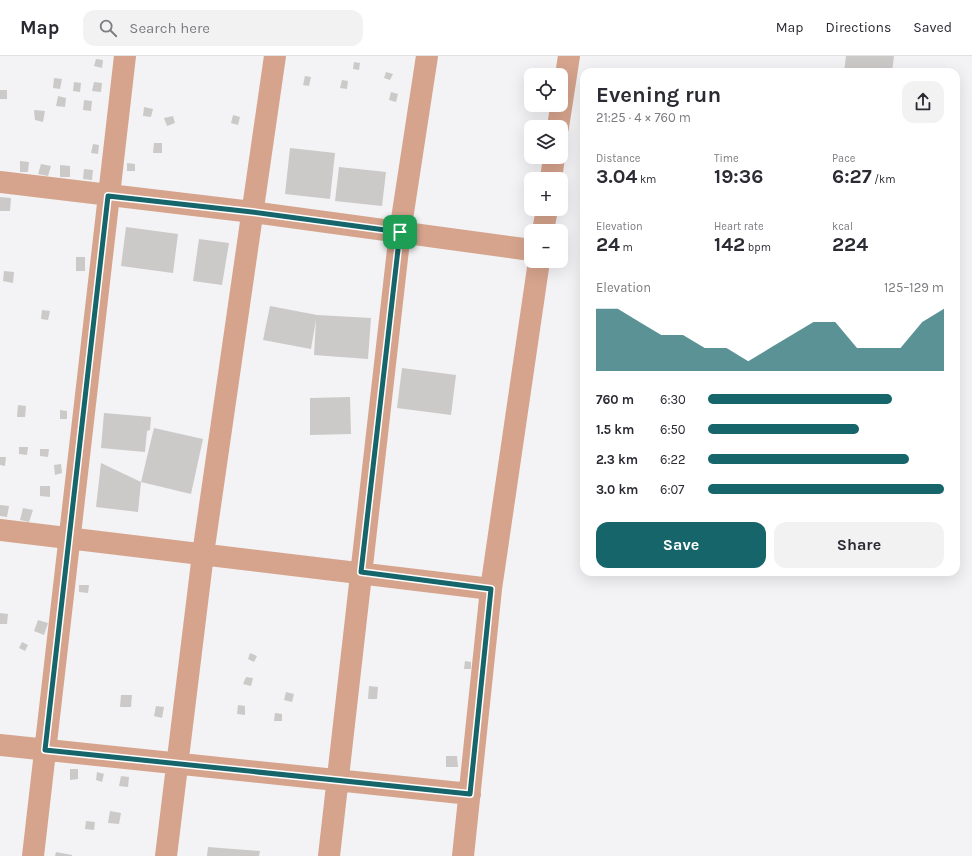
<!DOCTYPE html>
<meta charset="utf-8">
<style>
:root{--surface:#fff;--page:#f2f2f3;--text:#2b2b33;--muted:#7c7c81;--line:#e1e1e2;--accent:#16656a}
body{margin:0;font-family:Karla,sans-serif;background:var(--page);color:var(--text);height:100vh;display:flex;flex-direction:column;font-size:15px;white-space:nowrap}
*{box-sizing:border-box;margin:0}
p{font-size:13px;color:var(--muted)}
.icon{flex:none;width:22px;height:22px;fill:none;stroke:currentColor;stroke-width:2;stroke-linecap:round;stroke-linejoin:round}
.map{position:relative;flex:1;overflow:hidden}
.side{position:absolute;left:580px;top:12px;width:380px;height:508px;display:flex;flex-direction:column;background:var(--surface);border-radius:12px;box-shadow:0 4px 16px #0002}
.side>*{flex:none}
.buttons{position:absolute;left:524px;top:12px;display:grid;gap:8px}
.buttons a{display:grid;place-items:center;width:44px;height:44px;border-radius:8px;background:var(--surface);box-shadow:0 4px 16px #0002;font-size:20px}
.pin{position:absolute;display:grid;place-items:center;width:34px;height:34px;color:#fff;margin:-17px;border-radius:8px;box-shadow:0 2px 6px #0006}
.round{display:grid;place-items:center;flex:none;width:42px;height:42px;border-radius:12px;background:var(--page)}
.summary{display:flex;align-items:center;justify-content:space-between;height:68px;padding:0 16px}
h1{font-size:22px;font-weight:700;line-height:30px}
.figures{display:grid;grid-template-columns:repeat(3,1fr);gap:6px;height:68px;padding:4px 16px}
.figures div{display:grid;align-content:center}
.figures b{font-size:20px;font-weight:700}
.figures small{font-size:11px;font-weight:400}
.figures p{font-size:11px}
.chart{height:112px;padding:8px 16px}
.chart p{display:flex;justify-content:space-between}
.chart svg{width:100%;height:72px;margin-top:4px;fill:var(--accent);opacity:.7}
.action{display:flex;gap:8px;margin-top:auto;padding:8px 16px}
.action a{flex:1;height:46px;border-radius:12px;background:var(--accent);color:#fff;font-size:16px;font-weight:700;line-height:46px;text-align:center}
.action a+a{background:var(--page);color:var(--text)}
ul{padding:0 16px;list-style:none;font-size:13px}
li{display:grid;grid-template-columns:64px 48px 1fr;align-items:center;height:30px}
li i{height:10px;border-radius:5px;background:var(--accent)}
header{display:flex;align-items:center;gap:24px;box-sizing:border-box;height:56px;padding:0 20px;background:var(--surface);border-bottom:1px solid var(--line)}
header strong{font-size:19px}
nav{display:flex;gap:22px;margin-inline-start:auto;font-size:14px}
.search{width:280px;height:36px;background:var(--page);display:flex;align-items:center;gap:10px;box-sizing:border-box;padding:0 14px;border-radius:12px;color:var(--muted);font-size:15px}
.map>svg:first-child{display:block}
.building{fill:#cbcac8}
.lines{fill:none;stroke-linecap:round;stroke-linejoin:round}
.minor{stroke:#d6a48d;stroke-width:22}
.route-casing{stroke:#fff;stroke-width:8}
.route{stroke:#16656a;stroke-width:5}
</style>
<header>
<strong>Map</strong>
<div class="search"><svg class="icon" aria-label="search" viewBox="0 0 24 24"><circle cx="10" cy="10" r="6"/><path d="M15 15l6 6"/></svg>Search here</div>
<nav><a>Map</a><a>Directions</a><a>Saved</a></nav>
</header>
<div class="map">
<svg width="972" height="800" viewBox="0 0 972 800">
<rect width="100%" height="100%" fill="#f3f3f5"/>
<path class="building" d="M846,0h48l-2,16h-48z
M96,3l7,1 -1,8 -8,-2z
M354,6l6,1 -1,7 -6,-1z
M386,16l7,2 -3,6 -6,-2z
M305,20l6,1 -2,9 -6,-1z
M54,22l8,1 -2,10 -7,-1z
M342,24l6,1 -1,8 -7,-1z
M74,26l7,1 -1,9 -7,-1z
M94,26l8,1 -1,9 -9,-1z
M0,34h7v9h-7z
M391,36l7,2 -2,8 -7,-2z
M58,40l8,2 -1,9 -9,-1z
M84,44l8,1 -1,10 -8,-1z
M144,51l9,2 -2,8 -8,-1z
M34,54l11,1 -2,11 -8,-2z
M233,59l7,2 -2,8 -7,-2z
M173,60l2,7 -8,3 -3,-8z
M154,87h8v10h-9z
M93,88l6,1 -1,9 -7,-1z
M290,92l45,5 -5,46 -45,-5z
M20,105l9,1 -1,10h-8z
M127,107l8,1v7h-8z
M41,108l10,2 -3,10 -10,-2z
M60,109l10,1v11h-10z
M339,111l47,5 -4,34 -47,-5z
M84,113l9,1 -1,10 -9,-1z
M0,141l11,1 -1,13h-10z
M126,171l52,7 -5,39 -52,-7z
M199,183l30,4 -7,42 -29,-4z
M76,201h9v14h-9z
M4,215l10,1 -1,11 -10,-2z
M270,250l47,9 54,3 -3,41 -54,-4 2,-35 -5,29 -48,-9z
M42,254l8,1 -2,9 -7,-1z
M402,312l54,7 -5,40 -54,-7z
M350,341l1,37 -41,1v-37z
M18,349l8,1 -1,11h-8z
M60,354l7,1v8h-7z
M104,357l47,4 -1,13 -3,1 -2,21 -44,-4z
M154,372l49,11 -12,55 -50,-12 -3,30 -42,-5 5,-44 40,19z
M19,391h9l-1,8 -8,-1z
M40,393h9l-1,8 -8,-1z
M0,401h6l-1,9 -5,-1z
M61,408l1,9 -7,2 -1,-10z
M40,430h10v11l-10,-1z
M0,449l9,1 -2,11 -7,-1z
M23,452l10,2 -4,12 -9,-2z
M79,529h10l-1,8 -9,-1z
M0,557l8,1 -1,10h-7z
M38,564l10,3 -4,12 -10,-4z
M22,586l6,3 -3,6 -6,-3z
M250,597l7,3 -3,6 -6,-3z
M465,605l6,1v7h-7z
M246,621l7,1 -2,8 -8,-2z
M369,630l9,1 -1,12h-9z
M286,636l8,2 -2,8 -8,-2z
M121,639h11l-1,12h-11z
M238,649l7,1v9l-8,-1z
M156,650l8,1 -2,11 -8,-2z
M275,657l7,1v7h-8z
M446,700h11l1,11h-12z
M70,713h8v10l-8,1z
M97,716l7,2 -2,8 -6,-2z
M121,720l8,1 -1,10 -9,-1z
M110,755l11,2 -2,11 -11,-1z
M86,765l9,1 -1,8 -9,-1z
M208,791l52,4 -1,5h-52z
M56,796l16,3v1h-17z"/>
<g class="lines">
<path class="minor" d="M558,71l11,-71
M551,123l3,-22
M0,126l252,30 279,38
M543,175l4,-22
M0,474l491,59
M0,689l470,49
M33,800l92,-800
M166,800l37,-302 72,-498
M329,800l71,-624 27,-176
M463,800l28,-267 48,-328"/>
</g>
<g class="lines">
<defs>
<path id="route" d="M108,140l144,16 148,20 -39,340 130,17 -21,205 -425,-44z"/>
</defs>
<use href="#route" class="route-casing"/>
<use href="#route" class="route"/>
</g>
</svg>
<div class="buttons">
<a><svg class="icon" aria-label="locate" viewBox="0 0 24 24"><circle cx="12" cy="12" r="6"/><path d="M12 2v4M12 18v4M2 12h4M18 12h4"/></svg></a>
<a><svg class="icon" aria-label="layers" viewBox="0 0 24 24"><path d="M12 4l9 5-9 5-9-5zM3 14l9 5 9-5"/></svg></a>
<a>+</a>
<a>−</a>
</div>
<div class="pin" style="left:400px;top:176px;background:#1e9e55"><svg class="icon" aria-label="arrive" viewBox="0 0 24 24"><path d="M6 21V4h12l-3 4 3 4H6"/></svg></div>
<section class="side">
<div class="summary"><div><h1>Evening run</h1><p>21:25 · 4 × 760 m</p></div><a class="round"><svg class="icon" aria-label="share" viewBox="0 0 24 24"><path d="M12 15V3M7 8l5-5 5 5M5 13v7h14v-7"/></svg></a></div>
<div class="figures">
<div><p>Distance</p><b>3.04<small> km</small></b></div>
<div><p>Time</p><b>19:36</b></div>
<div><p>Pace</p><b>6:27<small> /km</small></b></div>
</div>
<div class="figures">
<div><p>Elevation</p><b>24<small> m</small></b></div>
<div><p>Heart rate</p><b>142<small> bpm</small></b></div>
<div><p>kcal</p><b>224</b></div>
</div>
<div class="chart"><p><span>Elevation</span>125–129 m</p>
<svg viewBox="0 0 160 44" preserveAspectRatio="none"><path d="M0 44V6L10 6L20 14L30 22L40 22L50 30L60 30L70 38L80 30L90 22L100 14L110 14L120 30L130 30L140 30L150 14L160 6V44z"/></svg>
</div>
<ul>
<li><b>760 m</b>6:30<i style="width:78%"></i></li>
<li><b>1.5 km</b>6:50<i style="width:64%"></i></li>
<li><b>2.3 km</b>6:22<i style="width:85%"></i></li>
<li><b>3.0 km</b>6:07<i style="width:100%"></i></li>
</ul>
<div class="action"><a>Save</a><a>Share</a></div>
</section>
</div>
